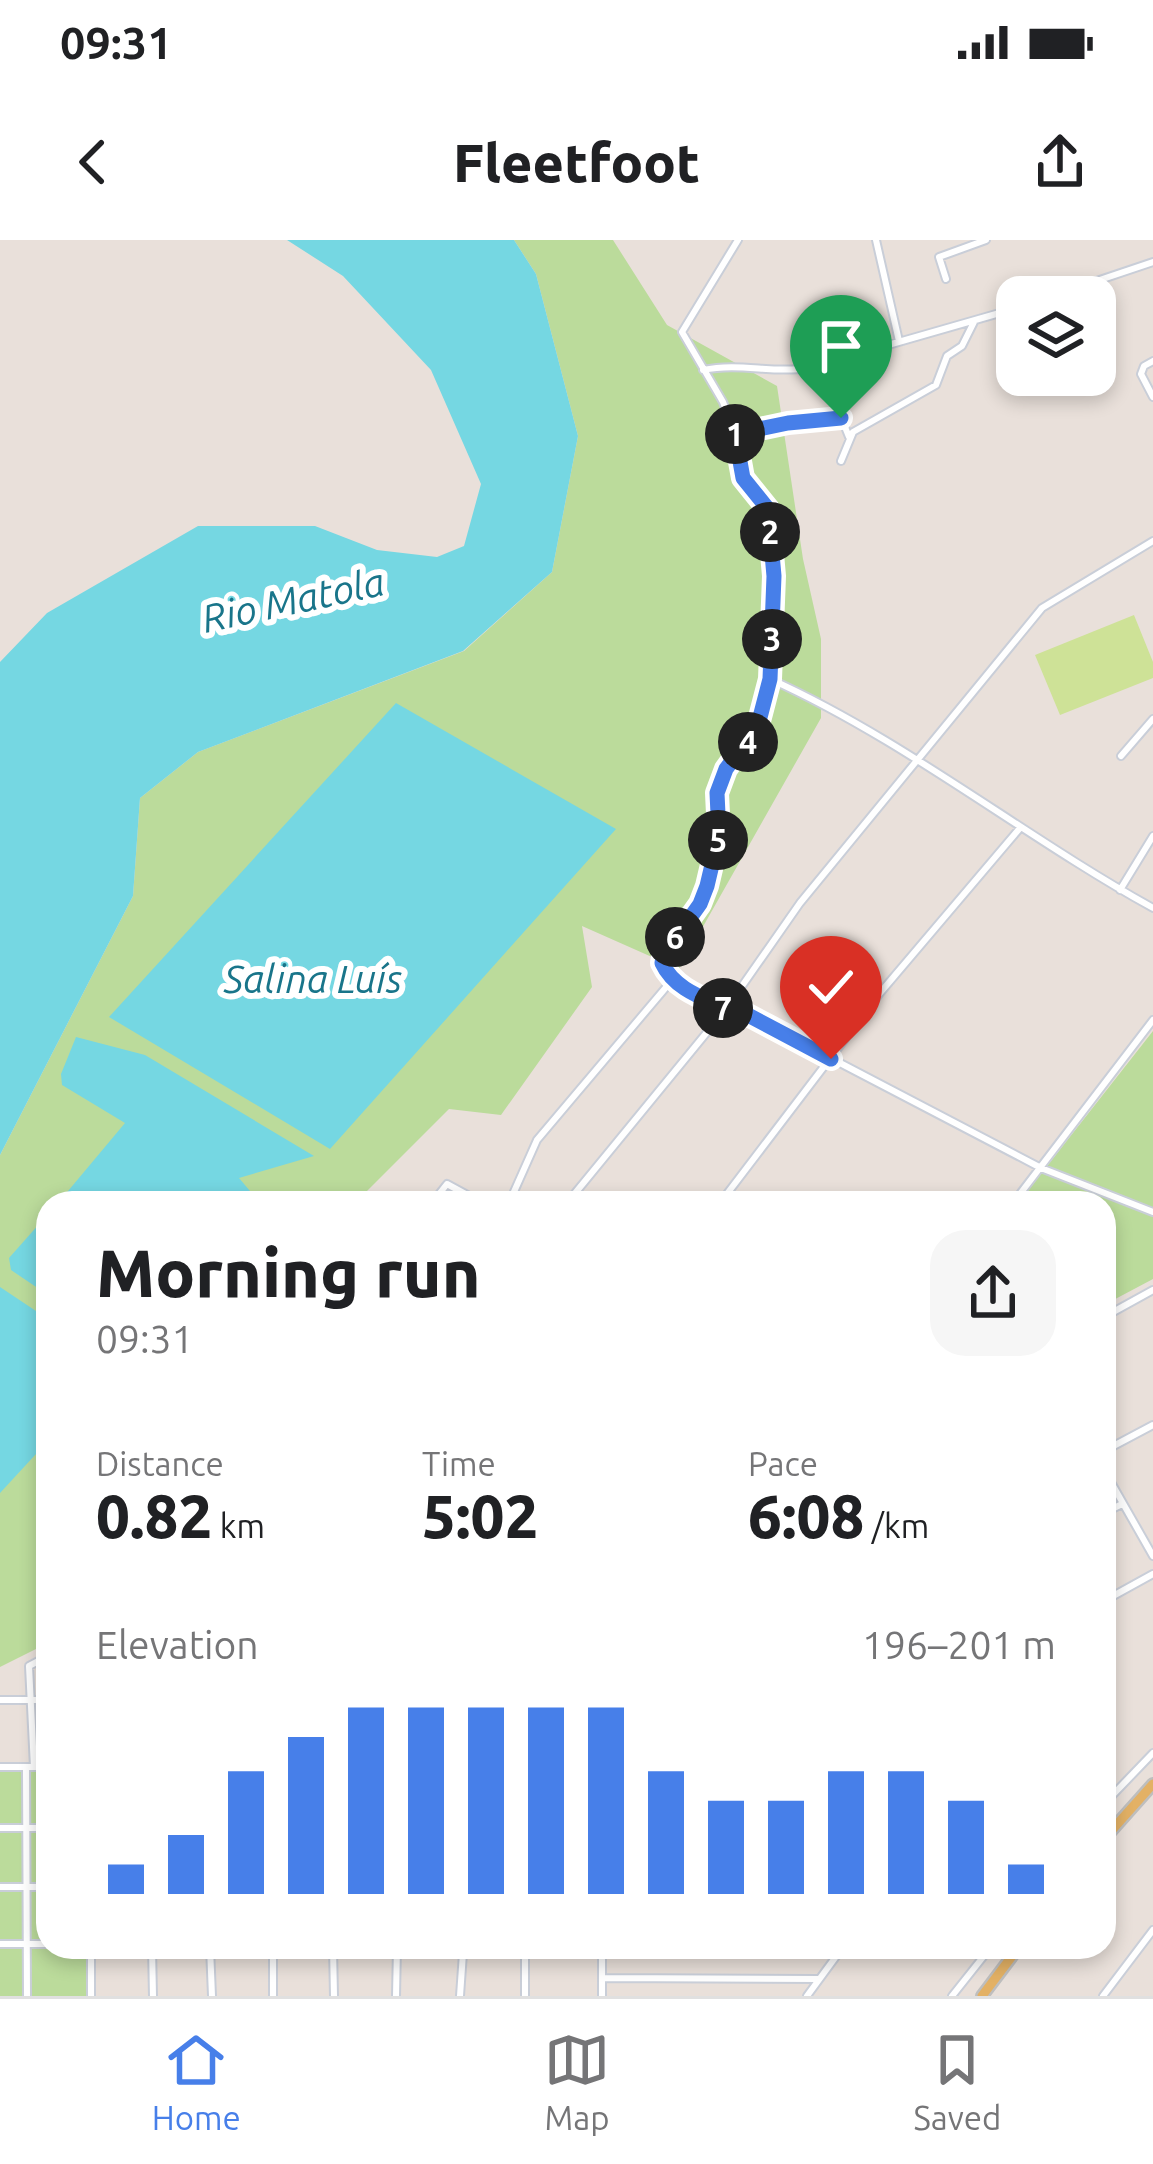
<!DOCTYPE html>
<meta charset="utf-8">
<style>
:root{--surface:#fff;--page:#f6f6f6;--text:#202124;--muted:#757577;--line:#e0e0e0;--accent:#477fe9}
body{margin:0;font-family:Ubuntu,sans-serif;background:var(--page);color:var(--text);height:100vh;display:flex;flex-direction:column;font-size:45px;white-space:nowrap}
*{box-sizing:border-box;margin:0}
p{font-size:39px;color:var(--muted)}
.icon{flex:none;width:66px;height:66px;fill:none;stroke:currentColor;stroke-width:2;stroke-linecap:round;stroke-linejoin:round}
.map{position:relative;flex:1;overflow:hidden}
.sheet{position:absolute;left:36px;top:951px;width:1080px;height:768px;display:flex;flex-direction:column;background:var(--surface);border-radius:36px;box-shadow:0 6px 18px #0003}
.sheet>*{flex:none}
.tools{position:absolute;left:996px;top:36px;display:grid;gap:24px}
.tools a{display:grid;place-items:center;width:120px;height:120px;border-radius:24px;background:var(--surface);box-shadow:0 6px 18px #0003;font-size:60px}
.pin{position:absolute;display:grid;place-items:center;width:102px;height:102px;color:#fff;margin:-123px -51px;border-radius:50% 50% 50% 0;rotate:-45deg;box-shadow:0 0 12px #0007}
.pin .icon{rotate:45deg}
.km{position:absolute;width:60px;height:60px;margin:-30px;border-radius:50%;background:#222;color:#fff;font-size:33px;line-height:60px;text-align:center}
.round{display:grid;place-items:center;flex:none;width:126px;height:126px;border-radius:36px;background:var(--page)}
.headline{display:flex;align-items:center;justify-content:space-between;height:204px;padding:0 60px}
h1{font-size:66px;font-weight:800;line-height:90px}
.figures{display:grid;grid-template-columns:repeat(3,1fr);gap:18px;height:204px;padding:12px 60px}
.figures div{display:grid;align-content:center}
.figures b{font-size:60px;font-weight:800}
.figures small{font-size:33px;font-weight:400}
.figures p{font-size:33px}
.chart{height:336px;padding:24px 60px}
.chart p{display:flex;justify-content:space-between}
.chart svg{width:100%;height:216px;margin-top:12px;stroke:var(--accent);stroke-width:6}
.status{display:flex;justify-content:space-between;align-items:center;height:84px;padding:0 60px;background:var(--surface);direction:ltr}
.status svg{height:33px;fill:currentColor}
header{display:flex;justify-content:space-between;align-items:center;height:156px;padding:0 60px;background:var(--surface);font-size:54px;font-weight:800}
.tab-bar{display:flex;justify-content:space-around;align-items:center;height:168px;border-top:3px solid var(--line);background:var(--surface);font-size:33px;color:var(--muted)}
.tab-bar a{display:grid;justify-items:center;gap:6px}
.tab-bar .on{color:var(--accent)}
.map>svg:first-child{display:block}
.green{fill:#bbdb9b}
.pitch{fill:#cee297}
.water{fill:#75d7e2}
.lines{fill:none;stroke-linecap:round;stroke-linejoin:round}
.street-casing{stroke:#c9ced8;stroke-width:10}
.primary-casing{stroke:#bebebe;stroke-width:14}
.street{stroke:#fff;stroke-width:6}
.primary{stroke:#e3b165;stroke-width:9}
.route-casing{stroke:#fff;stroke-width:24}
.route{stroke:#477fe9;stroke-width:15}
.labels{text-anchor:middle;stroke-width:12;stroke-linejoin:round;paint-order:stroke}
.water-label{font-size:39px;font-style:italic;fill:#19758a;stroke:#fff}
</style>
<div class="status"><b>09:31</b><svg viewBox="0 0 49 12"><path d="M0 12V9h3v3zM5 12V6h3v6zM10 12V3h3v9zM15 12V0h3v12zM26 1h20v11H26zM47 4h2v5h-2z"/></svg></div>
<header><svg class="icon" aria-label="back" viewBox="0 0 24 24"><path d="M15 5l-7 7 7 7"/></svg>Fleetfoot<svg class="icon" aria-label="share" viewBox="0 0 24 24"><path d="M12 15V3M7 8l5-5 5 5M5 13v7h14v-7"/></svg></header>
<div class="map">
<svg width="1153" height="1756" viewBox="0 0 1153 1756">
<rect width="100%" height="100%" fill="#e9e0da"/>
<path class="green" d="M514,0h99l54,85 110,61 26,173 18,80v79l-142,251 -97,-43 10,61 -91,128 -52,-6 -94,94h-307v440l-48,24v-512l133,-259 7,-98 58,-46 266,-101 88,-79 26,-136 -42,-162z
M1153,791v248l-49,26v-102h-86z
M48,1529v178h43l2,49h-93v-226z"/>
<path class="pitch" d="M1134,375l19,47v16l-93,37 -25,-60z"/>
<path class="water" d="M287,0h227l22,34 42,162 -26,136 -89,79 -265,101 -58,46 -7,98 -133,259v-493l47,-49 151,-87h117l62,24 60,7 27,-11 17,-62 -50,-114 -88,-94z
M396,463l220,126 -286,320 -221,-132z
M76,797l69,18 169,101 -75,22 11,13 -9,12h-183l67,-80 -63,-38 -1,-11z
M48,974v81l-37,-25 -2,-12z
M0,1047l48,32v122l-48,52z"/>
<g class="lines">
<defs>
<path id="street" d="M876,0l23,101
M946,39l-7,-22 47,-17
M1049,57l104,-35
M1153,121l-9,5 -3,8 12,23
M703,130c37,-8 69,4 105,-2l209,-60
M735,194l101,-17 7,5 6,15
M841,221l12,-29 83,-47 11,-29 15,-10 12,-24
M770,439c135,61 253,157 383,229
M1121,516l32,-37
M1120,650l33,-54
M729,765l312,163 112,44
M726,769l-46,-23 -18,-23 1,-7 37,-52 7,-18 12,-51 -2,-42 9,-24 32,-44 11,-46 3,-39 2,-64 -6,-67 -25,-31 -8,-44 -12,-32 -41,-70 56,-92
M432,963l15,-19 35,19
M509,963l28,-63 136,-161
M567,963l159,-194 74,-106 242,-295 111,-67
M720,963l160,-210 140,-165
M1013,963l140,-183
M1104,1077l49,-27
M1104,1211l49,-26
M1104,1230l49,86
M1104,1273l18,-9
M1104,1361l49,-27
M0,1460h48
M0,1527h48
M26,1527l1,229
M34,1527l-5,-101 19,-10
M1104,1564l49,-51
M0,1588h48
M0,1647h48
M0,1704h48
M152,1707l1,49
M210,1707l2,49
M273,1707v49
M333,1707l1,49
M602,1707v49
M602,1738l217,1
M91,1756v-49
M396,1756l1,-49
M460,1756l3,-43 62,1
M525,1756v-42l6,-7
M807,1756l36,-49
M952,1756l39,-49
M1103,1756l50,-66"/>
<path id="primary" d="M1104,1599l49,-55
M982,1756l37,-49"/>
</defs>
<use href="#street" class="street-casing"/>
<use href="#primary" class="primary-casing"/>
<use href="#street" class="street"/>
<use href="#primary" class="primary"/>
</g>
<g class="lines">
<defs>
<path id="route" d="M831,819l-102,-54 -2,4c-24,-11 -53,-20 -65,-46l1,-7 37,-52 7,-18 12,-51 -2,-42 9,-24 32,-44 12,-46 4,-103 -6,-67 -25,-31 -8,-44 53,-11 53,-5"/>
</defs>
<use href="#route" class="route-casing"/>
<use href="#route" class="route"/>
</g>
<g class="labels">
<g class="water-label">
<text transform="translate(293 360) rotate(-12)" y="14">Rio Matola</text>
<text x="313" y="753">Salina Luís</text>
</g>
</g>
</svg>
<div class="tools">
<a><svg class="icon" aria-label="layers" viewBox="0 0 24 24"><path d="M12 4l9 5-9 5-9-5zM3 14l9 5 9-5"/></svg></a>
</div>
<div class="pin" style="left:841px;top:178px;background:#1e9e55"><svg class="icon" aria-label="arrive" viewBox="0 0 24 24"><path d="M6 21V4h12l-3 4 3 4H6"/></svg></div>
<div class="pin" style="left:831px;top:819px;background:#d93025"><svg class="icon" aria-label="check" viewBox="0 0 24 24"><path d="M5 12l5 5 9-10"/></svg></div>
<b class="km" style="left:735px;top:194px">1</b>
<b class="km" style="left:770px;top:292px">2</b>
<b class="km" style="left:772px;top:399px">3</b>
<b class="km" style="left:748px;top:502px">4</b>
<b class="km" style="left:718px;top:600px">5</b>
<b class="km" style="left:675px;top:697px">6</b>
<b class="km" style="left:723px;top:768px">7</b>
<section class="sheet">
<div class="headline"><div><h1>Morning run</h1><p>09:31</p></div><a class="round"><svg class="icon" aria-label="share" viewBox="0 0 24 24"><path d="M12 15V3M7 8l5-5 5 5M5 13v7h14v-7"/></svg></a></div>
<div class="figures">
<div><p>Distance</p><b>0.82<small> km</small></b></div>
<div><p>Time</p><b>5:02</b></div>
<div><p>Pace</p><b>6:08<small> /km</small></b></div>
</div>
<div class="chart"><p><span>Elevation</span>196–201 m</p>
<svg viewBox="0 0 160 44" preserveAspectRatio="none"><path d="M5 44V38M15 44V32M25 44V19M35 44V12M45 44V6M55 44V6M65 44V6M75 44V6M85 44V6M95 44V19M105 44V25M115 44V25M125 44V19M135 44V19M145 44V25M155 44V38"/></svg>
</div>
</section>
</div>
<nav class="tab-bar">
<a class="on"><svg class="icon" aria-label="home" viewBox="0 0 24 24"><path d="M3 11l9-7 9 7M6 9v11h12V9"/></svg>Home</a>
<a><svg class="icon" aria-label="map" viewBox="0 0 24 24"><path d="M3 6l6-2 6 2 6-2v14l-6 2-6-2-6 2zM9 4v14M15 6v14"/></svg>Map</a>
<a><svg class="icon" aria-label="saved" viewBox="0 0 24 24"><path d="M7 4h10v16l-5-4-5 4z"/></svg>Saved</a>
</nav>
